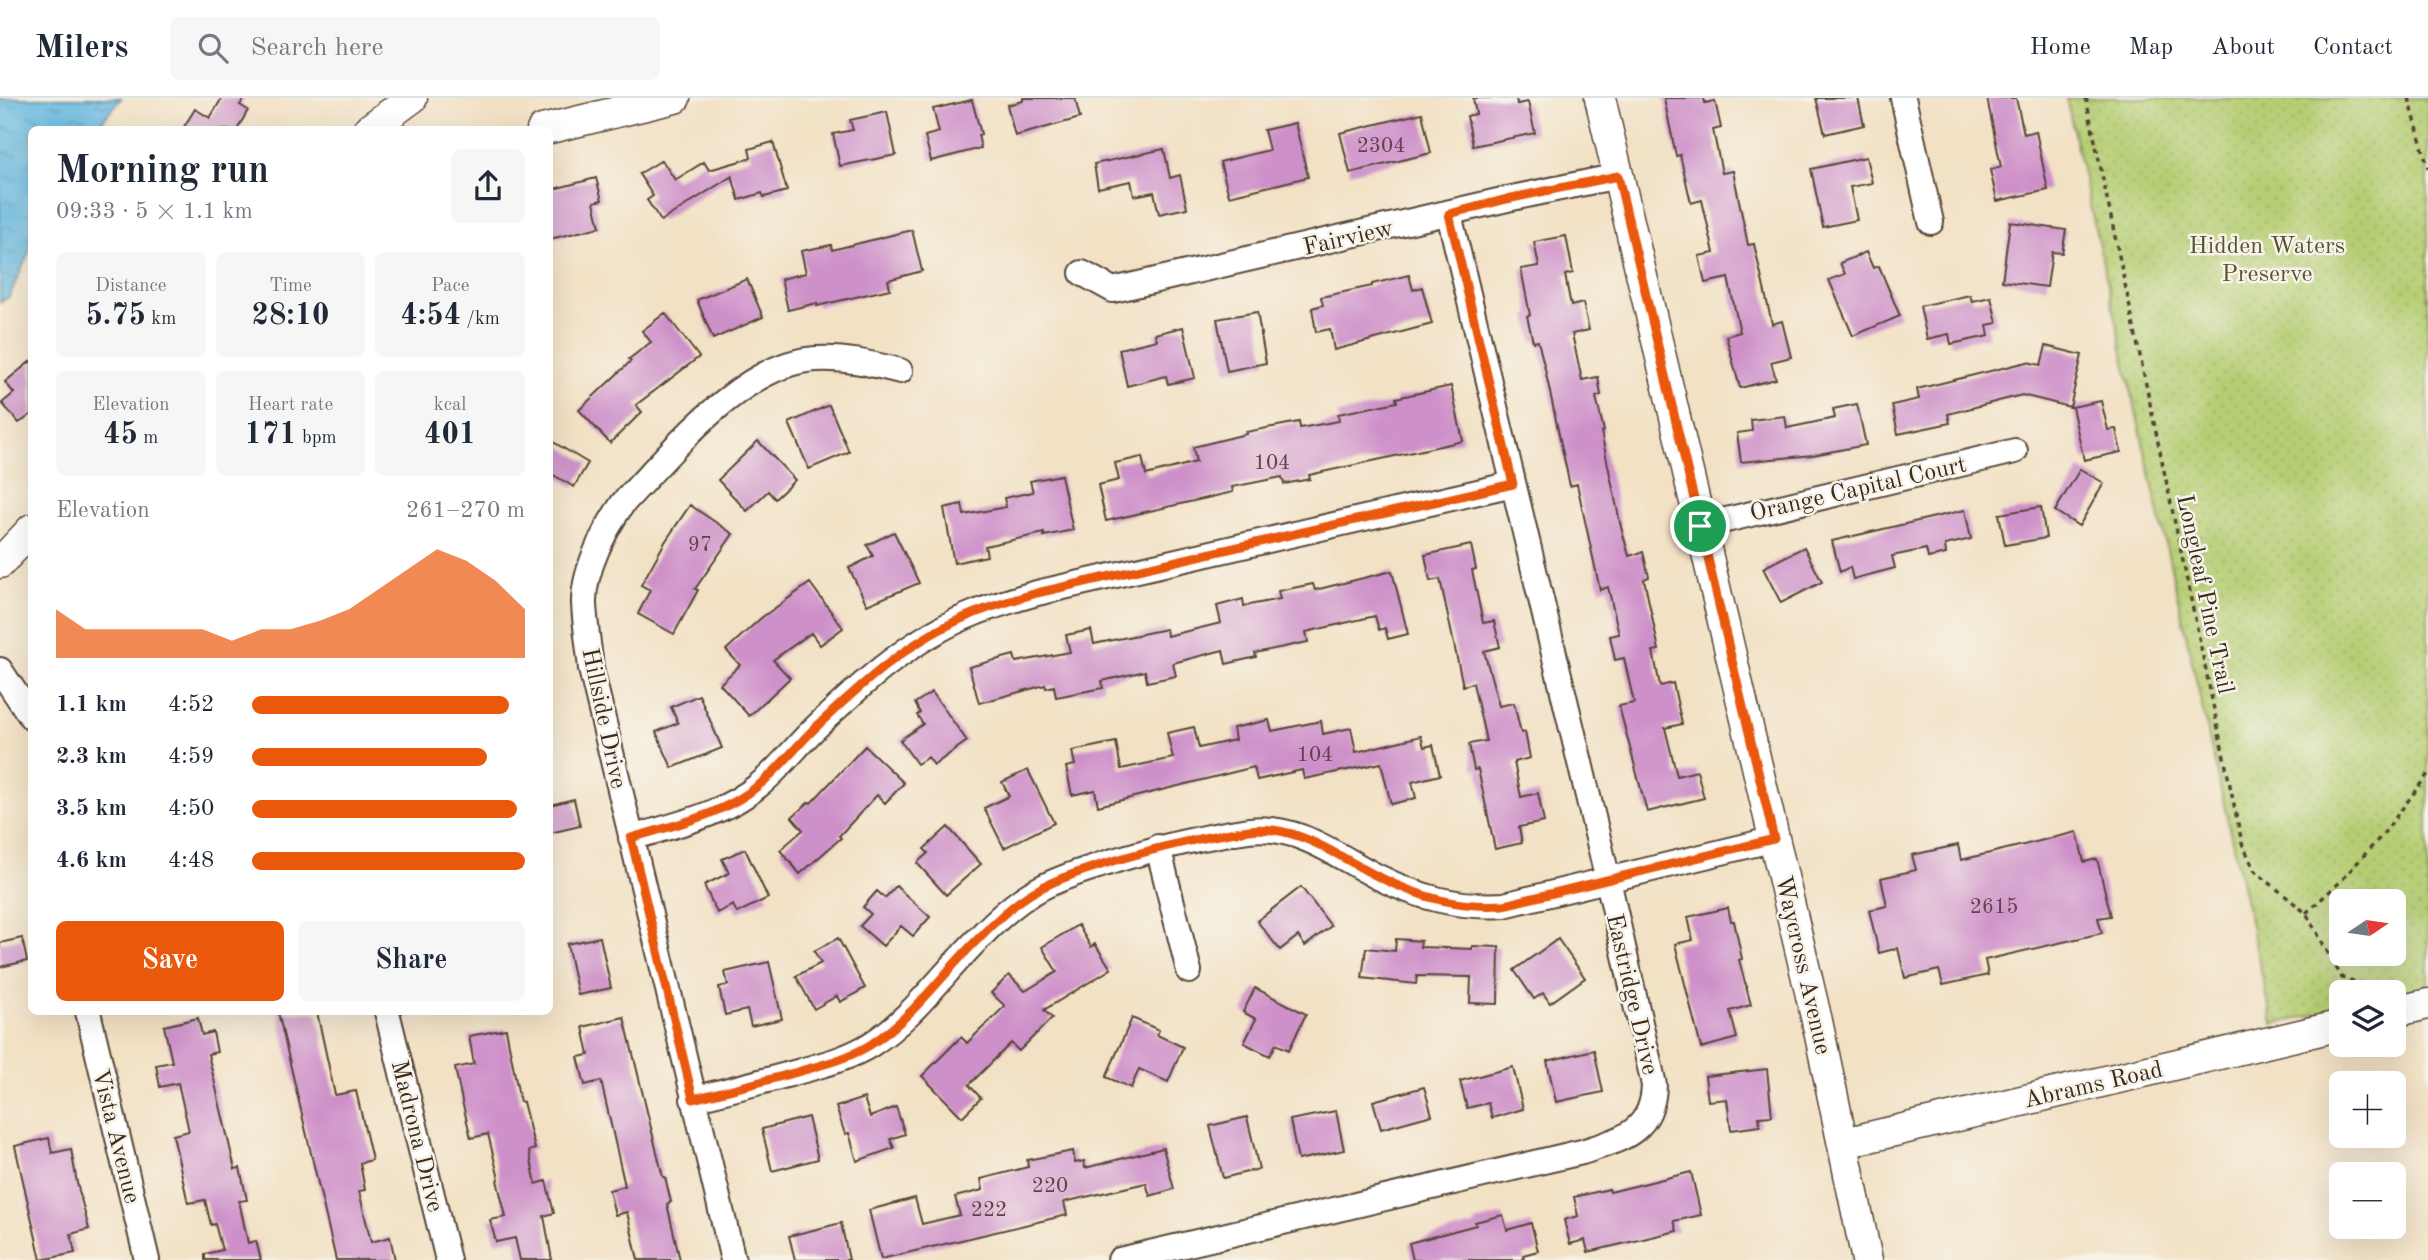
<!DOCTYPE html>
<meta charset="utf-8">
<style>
:root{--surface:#fff;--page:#f6f6f7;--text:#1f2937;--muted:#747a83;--line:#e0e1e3;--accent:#ea580c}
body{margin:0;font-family:"Old Standard TT",serif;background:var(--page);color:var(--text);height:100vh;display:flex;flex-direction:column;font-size:26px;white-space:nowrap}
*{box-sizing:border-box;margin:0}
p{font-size:23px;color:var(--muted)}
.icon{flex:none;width:38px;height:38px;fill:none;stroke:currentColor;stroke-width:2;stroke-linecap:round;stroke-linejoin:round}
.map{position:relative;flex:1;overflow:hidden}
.panel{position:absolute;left:28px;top:28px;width:525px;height:889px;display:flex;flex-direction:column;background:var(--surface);border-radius:10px;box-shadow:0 7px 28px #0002}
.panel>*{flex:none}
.needle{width:46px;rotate:77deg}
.controls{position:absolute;left:2329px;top:791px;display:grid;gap:14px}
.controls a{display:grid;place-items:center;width:77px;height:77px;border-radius:10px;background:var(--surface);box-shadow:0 7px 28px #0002;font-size:35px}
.pin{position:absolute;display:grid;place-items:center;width:60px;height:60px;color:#fff;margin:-30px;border:4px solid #fff;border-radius:50%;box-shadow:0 2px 7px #0007}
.round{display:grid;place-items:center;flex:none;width:74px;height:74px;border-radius:10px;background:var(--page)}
.summary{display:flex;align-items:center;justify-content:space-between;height:119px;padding:0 28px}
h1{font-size:38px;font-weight:700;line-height:52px}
.metrics{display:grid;grid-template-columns:repeat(3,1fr);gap:10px;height:119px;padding:7px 28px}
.metrics div{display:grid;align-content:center;border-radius:10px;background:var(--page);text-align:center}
.metrics b{font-size:30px;font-weight:700}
.metrics small{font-size:19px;font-weight:400}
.metrics p{font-size:19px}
.chart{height:196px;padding:14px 28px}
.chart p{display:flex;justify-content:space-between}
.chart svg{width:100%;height:126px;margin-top:7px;fill:var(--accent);opacity:.7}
.action{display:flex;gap:14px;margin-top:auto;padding:14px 28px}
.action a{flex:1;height:80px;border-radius:10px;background:var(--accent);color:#fff;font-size:28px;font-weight:700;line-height:80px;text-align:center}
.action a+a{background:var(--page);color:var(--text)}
ul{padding:0 28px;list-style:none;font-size:23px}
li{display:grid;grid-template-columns:112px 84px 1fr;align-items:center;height:52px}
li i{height:18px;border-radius:9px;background:var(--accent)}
header{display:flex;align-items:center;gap:42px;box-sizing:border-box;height:98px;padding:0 35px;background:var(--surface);border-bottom:2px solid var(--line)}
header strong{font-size:33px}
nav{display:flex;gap:38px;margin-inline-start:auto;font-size:24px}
.search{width:490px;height:63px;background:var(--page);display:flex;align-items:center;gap:18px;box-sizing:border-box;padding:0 24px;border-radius:10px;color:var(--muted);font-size:26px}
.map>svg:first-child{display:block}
.park{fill:url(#park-dots);stroke:#787c48;stroke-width:2;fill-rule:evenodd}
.water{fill:url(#water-ripples);stroke:#507280;stroke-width:2}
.building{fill:#ce90c9}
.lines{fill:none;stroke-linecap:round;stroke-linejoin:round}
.minor-casing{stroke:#564537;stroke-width:28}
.tertiary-casing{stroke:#564537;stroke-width:33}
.path{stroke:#564537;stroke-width:3.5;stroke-dasharray:5 5;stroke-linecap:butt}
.minor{stroke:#fff;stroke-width:24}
.tertiary{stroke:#fff;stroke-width:30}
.route-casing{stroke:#fff;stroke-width:14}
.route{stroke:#ea580c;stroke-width:9}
.labels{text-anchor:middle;stroke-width:5;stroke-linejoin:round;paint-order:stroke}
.number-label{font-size:21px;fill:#604449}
.street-label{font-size:24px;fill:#3b2a1e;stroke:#f7f3e8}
.park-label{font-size:24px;fill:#5a5333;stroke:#f7f3e8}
</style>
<header>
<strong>Milers</strong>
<div class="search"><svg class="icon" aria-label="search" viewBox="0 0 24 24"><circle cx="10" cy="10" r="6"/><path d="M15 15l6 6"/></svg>Search here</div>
<nav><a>Home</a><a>Map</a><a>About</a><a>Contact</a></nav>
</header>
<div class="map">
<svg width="2428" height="1162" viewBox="0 0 2428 1162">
<defs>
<pattern id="park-dots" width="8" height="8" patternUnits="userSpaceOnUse" patternTransform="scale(1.75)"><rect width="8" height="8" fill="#b5ce73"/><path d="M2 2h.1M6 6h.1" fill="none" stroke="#9db163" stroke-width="1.8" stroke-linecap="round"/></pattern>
<pattern id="water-ripples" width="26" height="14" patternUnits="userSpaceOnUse" patternTransform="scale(1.75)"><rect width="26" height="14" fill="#65b9e1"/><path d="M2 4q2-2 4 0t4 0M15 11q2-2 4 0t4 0" fill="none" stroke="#5497b6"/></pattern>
</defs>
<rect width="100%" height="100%" fill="#f7f3e8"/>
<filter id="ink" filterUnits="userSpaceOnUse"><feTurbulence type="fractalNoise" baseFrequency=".0143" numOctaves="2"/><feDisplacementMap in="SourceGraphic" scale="14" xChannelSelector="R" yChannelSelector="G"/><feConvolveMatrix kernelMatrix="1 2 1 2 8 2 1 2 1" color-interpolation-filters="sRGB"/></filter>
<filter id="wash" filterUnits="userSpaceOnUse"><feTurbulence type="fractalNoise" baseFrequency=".00686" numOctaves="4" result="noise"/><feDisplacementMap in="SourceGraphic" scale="28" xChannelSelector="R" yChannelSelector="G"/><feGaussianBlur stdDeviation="1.57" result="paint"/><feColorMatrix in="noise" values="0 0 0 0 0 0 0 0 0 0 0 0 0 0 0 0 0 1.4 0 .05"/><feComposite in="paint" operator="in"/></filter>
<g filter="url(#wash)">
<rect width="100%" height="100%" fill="#f2e1c4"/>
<path class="park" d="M2066,0h362v890l-34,8v-4h-52l-1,17 -68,15zM2342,803h52v53h-52z"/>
<path class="water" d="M0,0h121l-25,31 -64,1 -1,118 -22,49 -9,5z"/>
<g id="blocks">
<path class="building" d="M222,0h23l-5,7 8,5 -11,20h-55l13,-21 15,9z
M1023,0h52l5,20 -65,18 -8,-31 16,-4z
M1473,0h43l1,6 11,-2 7,31 -62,13 -6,-30 9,-2z
M1664,0h40l1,5 10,-2 6,27 -8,2 9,43 11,-2 15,74 6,-1 18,80 10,-3 9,36 -20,5 5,17 -36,9 -14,-52 14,-4 -12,-54 -23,5 -6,-27 15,-3 -12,-53 -11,3 -11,-48 -4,1z
M1816,0h42l6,27 -39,9z
M1987,0h29l8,36 12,-3 12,59 -51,11 -7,-31 11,-3z
M972,2l9,34 -3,1 3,13 -50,13 -6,-25 14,-4 -6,-23z
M887,14l9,43 -56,11 -7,-32 20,-4 -3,-10z
M1422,15l9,40 -81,20 -10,-40z
M1295,25l13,54 -79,19 -9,-34 49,-12 -5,-20z
M773,44l14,49 -23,6 -2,-4 -23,7 -7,-24 -71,45 -14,-21 6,-4 -14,-22 23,-14 13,20 29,-18 5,8 42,-12 -2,-9z
M1164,51l6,29 10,-3 7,33 -28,6 -5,-22 -20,4 -3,-15 -33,7 -4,-24z
M1866,59l6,26 -22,4 7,33 -34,7 -12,-58z
M596,80l6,22 -8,2 6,25 -50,12v-49z
M2010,124l56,8 -4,23 -10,-1 -5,35 -45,-6z
M912,132l10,41 -34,9 2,9 -73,17v-3l-29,7 -7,-31 25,-6 -5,-22 30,-6 1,5z
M1566,138l7,37 -8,2 6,31 12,-3 6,27 -17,4 10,46 16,-3 3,18 -5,2 8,34 -3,1 20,95 8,29 14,-4 6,25 -5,2 15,71 -6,1 7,35 13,-3 9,41 -17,4 12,48 20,-5 7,27 -57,14 -28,-106 15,-3 -10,-45 -9,2 -5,-24 9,-2 -11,-47 -8,3 -23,-106 -7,2 -25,-117 -7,-28 -5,1 -6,-26 3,-1 -9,-46 18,-3 -5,-24z
M1866,154l7,16 6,-2 21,50 -47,20 -24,-56 16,-6 -5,-11z
M1409,177l4,15 9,-3 10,37 -98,26 -4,-21 -14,3 -4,-24 11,-3 -2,-8 51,-11v-2z
M747,181l16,38 -50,22 -16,-39z
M1970,197l2,6 19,-4 6,26 -10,2 2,11 -38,8 -2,-10 -22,5 -7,-33z
M1257,214l9,51 -39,8 -10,-52z
M665,215l34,44 -63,48 6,7 -32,31 -31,-33 52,-49 -2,-2 22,-17 -9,-11z
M1183,229l12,51 -27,6 -2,-8 -39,10 -8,-37 38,-9 -2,-6z
M2046,248l36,9 -12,52 -48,-12 -74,19 2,9 -52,11 -6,-29 27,-6 -2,-10 110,-27 14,3z
M32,262v54l-13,9 -17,-20 12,-10 -9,-11z
M1451,288l12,55 -154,34 1,4 -26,5 -2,-7 -50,10 1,5 -127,29 -8,-36 21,-5 -4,-17 27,-6 4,18 50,-13 -3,-15 53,-13v-2l53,-10 1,6 39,-7 -1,-7 59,-12 -1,-4z
M2101,303l7,29 8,-1 5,23 -37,8 -12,-53z
M1857,306l9,41 -53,10 -72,7 -4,-29 15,-2 -1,-11 34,-4 2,12 48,-10 -2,-9z
M829,307l20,47 -40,17 -20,-46z
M550,342l38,23 -14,24 -24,-14z
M758,343l37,39 -20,19 -7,-8 -21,20 -29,-31z
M2080,371l24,14 -25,43 -24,-15z
M1061,377l12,55 -29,6v-3l-59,13 2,10 -33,7 -10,-55 18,-4 2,11 42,-8 -2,-9 29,-6 -3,-11z
M690,407l43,29 -38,55 3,1 -24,44 -36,-20 12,-24 -9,-5 24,-43z
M2041,409l5,31 -41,7 -6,-31z
M1965,412l6,29 -26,6 1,9 -18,4 -2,-9 -34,7 3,12 -42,11 -3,-12 -10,5 -8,-31z
M894,434l25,51 -52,22 -18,-37 24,-12 -6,-11z
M1471,447l5,24 -4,1 11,53 11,-2 6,26 -16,4 15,55 15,-3 7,30 4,-1 5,26 -16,4 7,35 17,-4 6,29 -25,5 3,16 -27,6 -17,-80 -4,1 -5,-26 17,-3 -13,-58 -10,3 -23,-107 -10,2 -5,-26z
M1804,449l18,35 -41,21 -18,-35z
M1392,473l16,63 -20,5 -3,-11 -6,2 -4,-14 -69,16 2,10 -53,11 1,4 -30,7 -3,-14 -50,13 3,13 -29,6 -2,-11 -43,10 1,7 -47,9 -2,-11 -8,2 -1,-3 -66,18 -10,-36 45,-12 2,7 54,-10 -4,-17 25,-5 3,14 72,-15 1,7 54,-13 -4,-17 26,-7 1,7 36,-7 -2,-8 35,-7 2,6z
M810,485l33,45 -23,17 -9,-12 -38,27 17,18 -41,38 -29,-32 20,-19 -14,-15 35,-32z
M932,594l35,49 -33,24 -6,-8 -11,7 -17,-24 23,-16 -6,-9 3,-2 -5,-10z
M699,597l23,53 -50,20 -16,-36 22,-9 -7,-16z
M1269,622l3,11 49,-10 2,13 28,-6 5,24 65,-16 3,11 9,-2 7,30 -28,7 4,16 -25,6 -10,-41 -77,16 -2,-9 -45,10 -3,-13 -156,39 -3,-16 -23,5 -6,-28 9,-2 -3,-14 44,-9 5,27 52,-11 -6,-25 27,-6 5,21 36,-8 -2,-12z
M865,648l39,37 -19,20 -8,-8 -38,41 2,2 -41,36 -20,-24 23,-20 -11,-13 17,-15 2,1z
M1028,672l26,53 -50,25 -20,-40 25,-12 -7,-14z
M574,701l6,27 -30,7v-28z
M948,729l33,37 -35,31 -29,-32 11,-10 -4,-4z
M2077,734l7,30 13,-3 14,57 -13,2 4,15 -117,27 3,15 -45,10 -4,-15 -34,8 -7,-30 -19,5 -10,-43 18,-4 -6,-28 35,-8 -4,-15 46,-10 3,15z
M745,751l23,49 -31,15 -4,-8 -16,8 -13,-28 25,-12 -7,-14z
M896,788l34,31 -17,19 -12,-10 -18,20 -23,-20 11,-12 -8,-7 14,-16 8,7z
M1301,789l30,39 -26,20 -7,-10 -18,14 -23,-29z
M1728,810l3,13h3l8,38 -3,1 12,45 -21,6 7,27 -36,10 -26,-104 18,-4 -5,-23z
M1078,827l13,22 4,-3 16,25 -67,41 8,8 -33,33 -8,-8 -42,42 12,13 -19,19 -40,-41 39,-39 6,6 38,-37 -14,-13 18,-18 16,16 32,-19 -15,-25z
M600,839l11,51 -33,7 -11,-51z
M22,840l5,23 -27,6v-24z
M838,840l27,50 -25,14 -3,-6 -23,13 -18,-33 25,-13 -7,-12z
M1396,841l25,2 -1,6 52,2v-3l27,1 -1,57 -28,-1 1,-26 -54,-1 -1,8 -54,-6 4,-30 29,3z
M1558,841l27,39 -35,25 -7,-10 -9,6 -20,-29z
M769,864l13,57 -31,7 -4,-16 -22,5 -6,-28 9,-2 -3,-13z
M1255,890l51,26 -17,36 -13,-6 -6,12 -26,-13 12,-24 -13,-7z
M278,914h39l18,83 21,-4 16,69 -12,3 5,27 -6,1 12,51 19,-5 5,23h-59z
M624,919l39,160h2l6,25 -4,2 13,56h-42l-11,-48 -12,3 -6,-25 16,-4 -24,-105 -16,4 -7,-28 11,-2 -6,-28z
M198,920l4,17 11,-3 4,20 -9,2 27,115 5,-1 7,32 -8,1 9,42 8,-2 5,19h-56v-6l17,-4 -7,-26 -4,1 -6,-25 -17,3 -15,-68 16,-4 -11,-48 -18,4 -4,-22 16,-3 -8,-36z
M1132,920l27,12 -2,5 26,12 -15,35 -29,-13 -8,19 -25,-11z
M506,931l14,73h3l12,47 -6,2 7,33 10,-3 8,32 -10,3 8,44h-32l-5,-22 -19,4 -6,-22 16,-3 -9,-37 2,-1 -11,-45 -17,4 -9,-37 -7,-33 19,-4 -5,-28z
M1594,952l9,42 -47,10 -9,-41z
M1513,969l10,42 -31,9 -4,-15 -21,5 -7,-27z
M1767,971l5,47 -13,1 1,9 -29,4 -4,-31 -19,2 -3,-25z
M1424,989l8,28 -51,14 -8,-28z
M864,1000l6,19 26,-10 9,27 -15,5 4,9 -37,13 -8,-28 -4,1 -9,-27z
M1336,1013l8,39 -46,10 -8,-40z
M808,1019l10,42 -46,12 -10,-42z
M1247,1019l12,52 -36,9 -13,-52z
M49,1040l3,15 19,-4 6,34 12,46 -18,5 4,19 -34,7 -26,-114z
M1163,1050l11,41 -24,7 -4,-13 -82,19 3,13 -186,44 -12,-49 46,-12 7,26 38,-9 -5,-18 28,-7 -2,-11 47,-12 -1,-7 46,-9 2,12 9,-2 1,7z
M1691,1074l10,43 -27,6 3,10 -89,21 -3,-12 -15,4 -6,-24 14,-4 -4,-19 35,-8 1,3z
M1503,1117l4,15 24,-7 7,28 -15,4 1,5h-111l-4,-17 67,-18 -1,-3z
M841,1125l8,37h-54l-6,-24z"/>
</g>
</g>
<g filter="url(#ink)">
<use href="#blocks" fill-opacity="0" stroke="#564537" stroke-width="2"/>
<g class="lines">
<defs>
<path id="minor" d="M1903,0l28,124
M1082,175l31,17 394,-91 111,-23
M1701,428l314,-75
M0,572l32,48
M631,740c43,-13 93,-23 128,-53 19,-15 35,-36 53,-54 49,-47 99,-93 163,-118 20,-8 41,-14 62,-20l476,-109
M1158,749l31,124
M88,914l59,248
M387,914l61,248
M693,1001c36,-9 72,-18 108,-28 24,-7 48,-13 69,-26 45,-29 72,-71 109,-107 18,-19 38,-38 62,-50 22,-12 45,-18 69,-26 46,-14 91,-25 139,-32 48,-6 88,26 127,46 42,21 81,32 128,29l271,-66
M733,1162l-142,-591c-2,-22 -6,-44 -7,-65 -1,-33 21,-75 39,-101 48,-50 119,-140 193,-144 29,-2 56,5 84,12
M1120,1162l462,-108c37,-12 71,-19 72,-67l-46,-205 -159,-666"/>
<path id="tertiary" d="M1600,0l217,923 50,239
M368,32l44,-32
M542,32l133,-32
M0,465l32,-34
M2394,914l34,-8
M1844,1045l498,-118"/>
</defs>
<use href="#minor" class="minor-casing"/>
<use href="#tertiary" class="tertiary-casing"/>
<path class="path" d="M2086,0l156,745 13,28 51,42 36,65 33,9 14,-2
M2409,0l19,70
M2306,815l35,-32 43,-48 44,-59"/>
<use href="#minor" class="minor"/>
<use href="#tertiary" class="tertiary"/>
</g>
</g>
<g class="lines" filter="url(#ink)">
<defs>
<path id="route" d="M1618,78l156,663 -270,66c-48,3 -85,-8 -127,-29 -40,-20 -80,-52 -128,-46 -48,7 -93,18 -139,32 -24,8 -47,14 -69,26 -24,12 -44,31 -62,50 -37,36 -64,78 -109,107 -21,13 -45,19 -69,26 -36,10 -72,19 -108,28l-62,-261c43,-13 93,-23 128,-53 19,-15 35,-36 53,-54 49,-47 99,-93 163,-118 20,-8 41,-14 62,-20l476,-109 -64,-270 58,-15z"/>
</defs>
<use href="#route" class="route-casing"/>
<use href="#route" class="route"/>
</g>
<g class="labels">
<g class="number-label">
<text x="1381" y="54">2304</text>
<text x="1272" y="371">104</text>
<text x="700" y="453">97</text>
<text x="1315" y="663">104</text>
<text x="1994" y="815">2615</text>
<text x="1050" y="1094">220</text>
<text x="989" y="1118">222</text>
</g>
<g class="street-label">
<text transform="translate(1348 139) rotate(-13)" y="8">Fairview</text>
<text transform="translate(1858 390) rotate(-13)" y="8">Orange Capital Court</text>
<text transform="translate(2206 496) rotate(78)" y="8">Longleaf Pine Trail</text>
<text transform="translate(605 620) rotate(78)" y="8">Hillside Drive</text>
<text transform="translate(1804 867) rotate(77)" y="8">Waycross Avenue</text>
<text transform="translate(1633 896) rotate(77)" y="8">Eastridge Drive</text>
<text transform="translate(2093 986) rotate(-13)" y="8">Abrams Road</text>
<text transform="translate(117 1038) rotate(76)" y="8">Vista Avenue</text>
<text transform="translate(418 1038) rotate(76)" y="8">Madrona Drive</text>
</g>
<g class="park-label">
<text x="2267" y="155">Hidden Waters<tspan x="2267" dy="28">Preserve</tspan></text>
</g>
</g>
</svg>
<div class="controls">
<a><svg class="needle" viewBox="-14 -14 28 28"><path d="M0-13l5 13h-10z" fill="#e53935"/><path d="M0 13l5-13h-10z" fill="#747a83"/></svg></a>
<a><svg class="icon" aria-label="layers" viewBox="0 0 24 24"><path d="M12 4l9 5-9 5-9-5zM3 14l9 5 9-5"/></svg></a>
<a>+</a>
<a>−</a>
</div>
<div class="pin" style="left:1700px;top:428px;background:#1e9e55"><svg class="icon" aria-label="arrive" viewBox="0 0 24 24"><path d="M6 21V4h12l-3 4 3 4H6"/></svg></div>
<section class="panel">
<div class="summary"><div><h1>Morning run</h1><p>09:33 · 5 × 1.1 km</p></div><a class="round"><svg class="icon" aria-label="share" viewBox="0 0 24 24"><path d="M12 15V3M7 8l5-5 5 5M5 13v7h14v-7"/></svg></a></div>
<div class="metrics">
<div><p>Distance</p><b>5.75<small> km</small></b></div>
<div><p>Time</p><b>28:10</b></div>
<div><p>Pace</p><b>4:54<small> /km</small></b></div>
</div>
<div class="metrics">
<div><p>Elevation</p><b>45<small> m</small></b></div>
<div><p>Heart rate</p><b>171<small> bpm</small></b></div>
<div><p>kcal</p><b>401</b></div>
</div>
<div class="chart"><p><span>Elevation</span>261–270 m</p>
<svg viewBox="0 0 160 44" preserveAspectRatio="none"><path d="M0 44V27L10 34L20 34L30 34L40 34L50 34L60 38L70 34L80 34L90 31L100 27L110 20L120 13L130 6L140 10L150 17L160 27V44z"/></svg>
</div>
<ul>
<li><b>1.1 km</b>4:52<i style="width:94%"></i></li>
<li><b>2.3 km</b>4:59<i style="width:86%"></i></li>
<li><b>3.5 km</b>4:50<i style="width:97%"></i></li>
<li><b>4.6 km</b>4:48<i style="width:100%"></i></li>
</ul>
<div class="action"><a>Save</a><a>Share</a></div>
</section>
</div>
